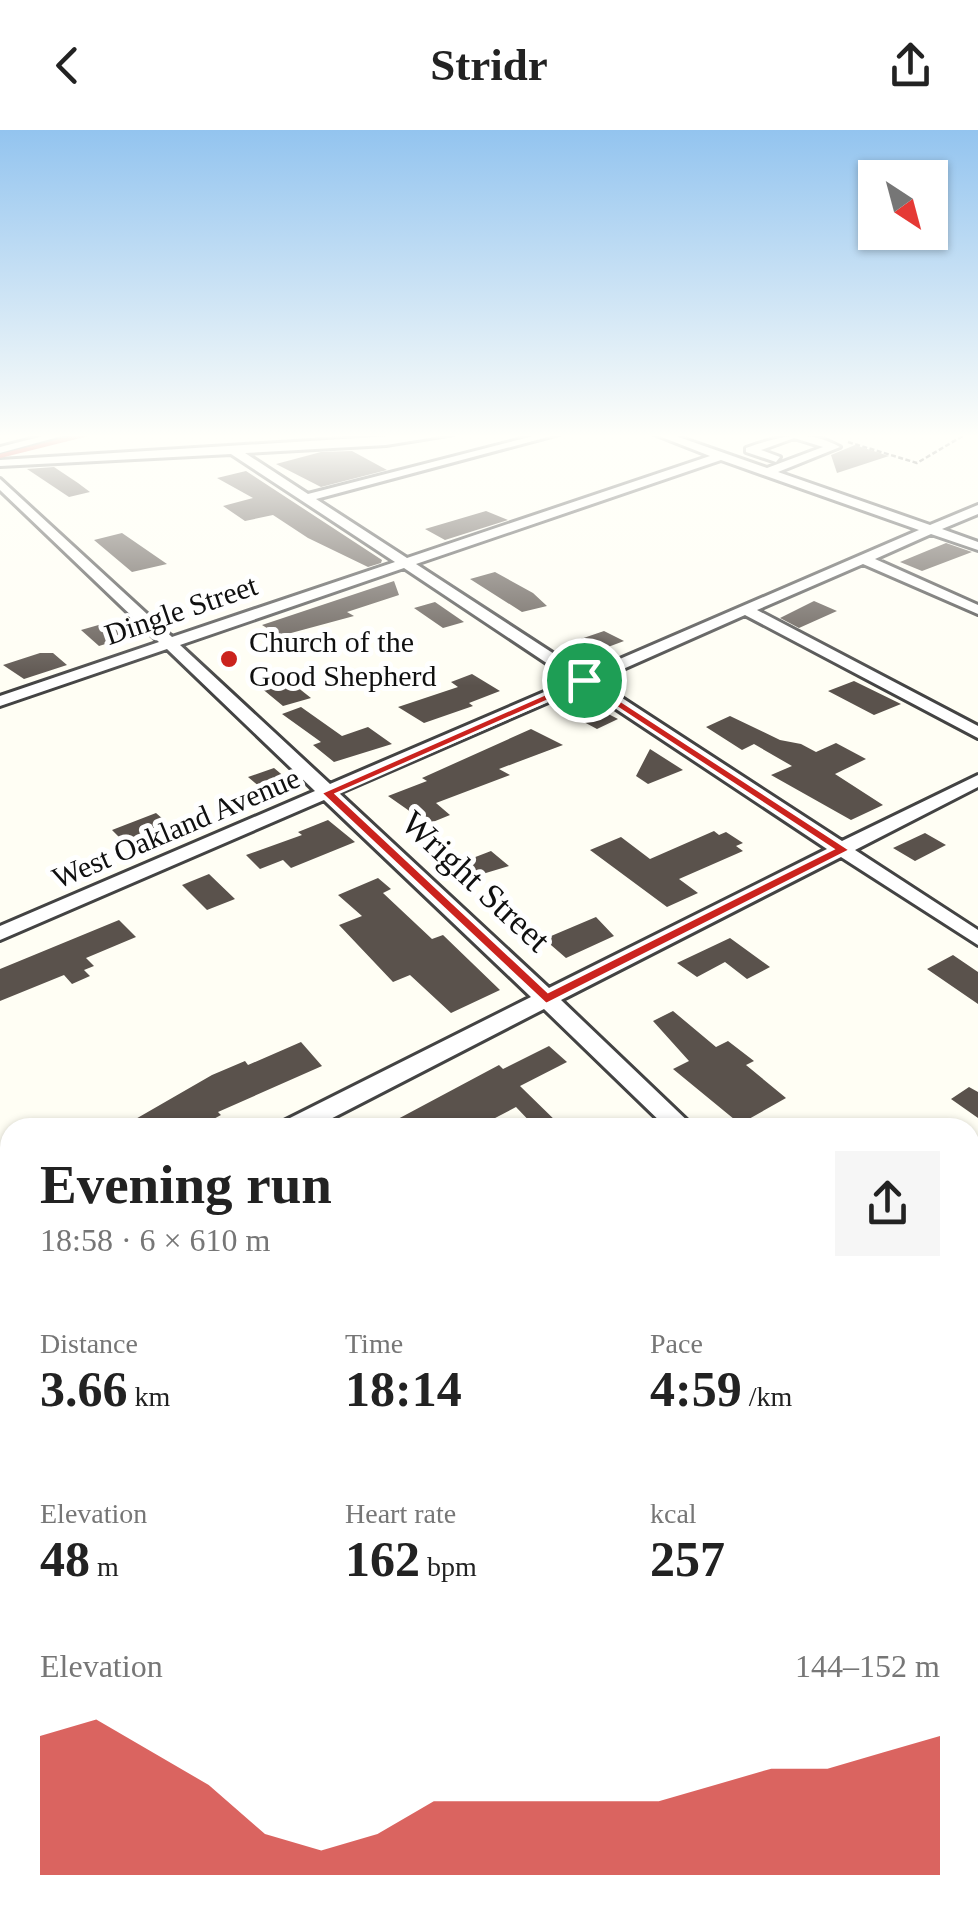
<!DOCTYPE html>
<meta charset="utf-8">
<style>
:root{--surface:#fff;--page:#f6f6f6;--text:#222;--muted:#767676;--accent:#cb231e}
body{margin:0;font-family:"Times New Roman",serif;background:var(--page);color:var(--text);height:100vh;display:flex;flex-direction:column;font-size:38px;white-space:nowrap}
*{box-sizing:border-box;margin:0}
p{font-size:32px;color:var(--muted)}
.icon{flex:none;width:55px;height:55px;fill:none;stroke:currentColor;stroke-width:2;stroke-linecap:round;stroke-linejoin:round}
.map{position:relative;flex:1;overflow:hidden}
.panel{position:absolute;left:0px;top:988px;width:980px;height:812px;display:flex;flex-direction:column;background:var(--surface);border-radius:30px 30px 0 0;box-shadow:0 2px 8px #0004}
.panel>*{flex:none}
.needle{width:65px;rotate:144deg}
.buttons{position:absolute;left:858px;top:30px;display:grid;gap:20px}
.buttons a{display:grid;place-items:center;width:90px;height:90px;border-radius:0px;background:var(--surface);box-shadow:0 2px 8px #0004;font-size:50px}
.pin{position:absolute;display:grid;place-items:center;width:85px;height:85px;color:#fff;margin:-42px;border:5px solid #fff;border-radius:50%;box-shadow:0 2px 10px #0007}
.round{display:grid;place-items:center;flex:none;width:105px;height:105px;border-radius:0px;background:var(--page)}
.overview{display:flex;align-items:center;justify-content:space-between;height:170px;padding:0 40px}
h1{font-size:55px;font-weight:700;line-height:75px}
.stats{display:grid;grid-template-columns:repeat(3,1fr);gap:15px;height:170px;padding:10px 40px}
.stats div{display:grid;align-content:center}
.stats b{font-size:50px;font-weight:700}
.stats small{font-size:28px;font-weight:400}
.stats p{font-size:28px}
.chart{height:280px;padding:20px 40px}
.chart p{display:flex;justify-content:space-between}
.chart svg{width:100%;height:180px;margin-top:10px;fill:var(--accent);opacity:.7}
header{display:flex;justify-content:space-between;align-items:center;height:130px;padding:0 40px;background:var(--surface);font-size:45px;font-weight:700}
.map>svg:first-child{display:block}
.building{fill:#5a524c}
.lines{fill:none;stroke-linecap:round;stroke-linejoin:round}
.minor-casing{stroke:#434343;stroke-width:6}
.path{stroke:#323232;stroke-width:2.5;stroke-dasharray:5 2.5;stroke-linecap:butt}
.minor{fill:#fff;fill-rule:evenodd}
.rail{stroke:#cb231e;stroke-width:4}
.route{fill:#cb231e;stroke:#fff;stroke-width:2.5;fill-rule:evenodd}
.poi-dot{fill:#cb231e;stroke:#fff;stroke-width:4}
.labels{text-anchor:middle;stroke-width:10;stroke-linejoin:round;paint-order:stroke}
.far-street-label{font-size:30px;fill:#101010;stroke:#fff}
.far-poi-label{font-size:30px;fill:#101010;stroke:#fff;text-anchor:start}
.street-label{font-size:35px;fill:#101010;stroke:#fff}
</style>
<header><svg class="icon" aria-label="back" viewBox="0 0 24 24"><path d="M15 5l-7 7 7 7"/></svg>Stridr<svg class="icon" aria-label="share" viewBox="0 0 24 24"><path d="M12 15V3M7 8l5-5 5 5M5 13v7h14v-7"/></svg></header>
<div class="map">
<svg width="978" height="1799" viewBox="0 0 978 1799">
<rect width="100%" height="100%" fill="#fffef4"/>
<path class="building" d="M855,315l34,11 -52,17 -6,-18z
M352,321l35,19 -66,17 -45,-23 45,-12z
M54,337l24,16 12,9 -21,5 -42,-28z
M246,341l136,89 -1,3 -13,4 -60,-29 -35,-23 -28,6 -22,-15 30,-8 -36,-20z
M486,381l22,9 -63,20 -20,-11z
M122,403l45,31 -35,8 -38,-32z
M946,413l26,9 -50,19 -22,-9z
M495,442l38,21 14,13 -25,6 -52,-33z
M394,451l5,14 -52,17 7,4 -74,20 -18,-11z
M814,471l23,10 -38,17 -19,-10z
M435,472l29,20 -21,6 -29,-20z
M109,492l19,15 -29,9 -18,-16z
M604,501l20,10 -40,15 -21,-11z
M40,523h13l14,12 -43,14 -21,-14z
M472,544l28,17 -31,12 4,3 -49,17 -26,-16 60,-20 -7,-5z
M287,549l24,19 -28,8 -23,-19z
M854,551l47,23 -27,11 -46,-24z
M589,574l29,15 -21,10 -28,-15z
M301,577l41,29 26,-9 24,17 -58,18 -21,-17 8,-3 -39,-28z
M730,586l50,24 21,4 15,8 20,-9 30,16 -31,15 48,31 -32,15 -80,-45 21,-9 -38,-22 -12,6 -36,-23z
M531,599l32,16 -64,24 11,6 -74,28 14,12 -22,9 -40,-28 39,-15 -5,-3z
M650,619l33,21 -35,14 -12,-8z
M274,638l18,15 -25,10 -19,-16z
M156,683l16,14 -45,18 -15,-15z
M328,690l27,22 -64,26 -8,-8 -23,9 -14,-14 56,-20 -4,-3z
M714,701l5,4 7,-3 17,11 -7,3 7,5 -64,28 19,14 -31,14 -77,-57 31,-13 29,22z
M925,703l21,12 -31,16 -22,-13z
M491,721l18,15 -43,13 -14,-13z
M209,744l26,25 -28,11 -25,-25z
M378,748l13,11 -8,4 49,46 11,-4 57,55 -49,23 -41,-38 -17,7 -54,-57 23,-9 -24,-21z
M596,787l18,19 -48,22 -22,-19z
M119,790l17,17 -50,21 8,8 -10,4 6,6 -18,8 -8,-9 -64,26v-32z
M730,808l40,29 -23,12 -22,-17 -28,15 -20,-14z
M953,825l25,17v32l-51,-35z
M673,881l43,36 12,-6 26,20 -8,4 40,33 -46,26 -67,-55 16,-8 -36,-40z
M301,912l21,24 -104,46 3,3 -24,13h-77l92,-53 33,-14 3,4z
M549,916l18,16 -47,24 43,42h-27l-20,-21 -40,21h-95l118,-63 4,4z
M969,957l9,5v26l-27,-19z"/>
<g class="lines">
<defs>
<path id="minor" d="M51,304h18l-69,19v-6z
M423,304h31l-68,11 -141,8 63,41 233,-60h18l-243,65 91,59 303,-102 -56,-22h16l97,34 56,-21 -29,-9 -33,12 19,7 -4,5 -30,-10v-4c34,-12 61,-20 94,-1l-62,25 152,53 48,-20v9l-36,15 36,13v8l-47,-16 -56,25 103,46v9l-115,-50 -106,46 221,116v12l-233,-123 -149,66 246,160 136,-66v12l-123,63 123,80v15l-137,-88 -280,143 134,128h-28l-123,-119 -231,119h-34l3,-6 249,-125 -207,-197 -324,140v-14l315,-135 -148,-142 -167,57v-10l159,-54 -159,-152v-11l172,158 223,-75 -164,-108 -231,12v-6zM721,330l198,70 -334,144 -169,-110zM404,438l168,112 -242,104 -150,-139zM583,557l244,162 -278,139 -210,-195z
M10,1128v25l-10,3v-25z
M970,1255l8,3v31l-8,-3z
M0,1753l10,4v33h15l2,9h-27z"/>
</defs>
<use href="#minor" class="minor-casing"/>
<path class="path" d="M848,312l69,21 49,-29"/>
<use href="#minor" class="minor"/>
<path class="rail" d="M0,326l88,-22"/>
</g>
<linearGradient id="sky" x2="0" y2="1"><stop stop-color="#93c4ef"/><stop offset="0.55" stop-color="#fffffa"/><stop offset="1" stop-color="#fffffa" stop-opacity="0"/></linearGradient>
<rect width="978" height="556" fill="url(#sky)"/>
<path class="route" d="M584,547l266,173 -304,154 -225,-211zM583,555l250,164 -285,143 -212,-198z"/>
<circle class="poi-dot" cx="229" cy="529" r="10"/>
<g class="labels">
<g class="far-street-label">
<text transform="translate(181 480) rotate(-19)" y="10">Dingle Street</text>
<text transform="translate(176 698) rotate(-23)" y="10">West Oakland Avenue</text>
</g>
<g class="far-poi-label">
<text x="249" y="522">Church of the<tspan x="249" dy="34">Good Shepherd</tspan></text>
</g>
<g class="street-label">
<text transform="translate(476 751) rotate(43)" y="12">Wright Street</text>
</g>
</g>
</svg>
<div class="buttons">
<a><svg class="needle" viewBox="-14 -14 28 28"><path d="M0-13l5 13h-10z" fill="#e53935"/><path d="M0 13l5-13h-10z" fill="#767676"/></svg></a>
</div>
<div class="pin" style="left:584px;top:550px;background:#1e9e55"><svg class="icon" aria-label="arrive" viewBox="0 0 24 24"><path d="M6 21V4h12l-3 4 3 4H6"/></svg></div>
<section class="panel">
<div class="overview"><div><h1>Evening run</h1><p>18:58 · 6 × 610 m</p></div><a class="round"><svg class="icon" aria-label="share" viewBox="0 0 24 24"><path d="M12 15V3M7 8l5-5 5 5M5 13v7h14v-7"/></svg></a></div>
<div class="stats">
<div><p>Distance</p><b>3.66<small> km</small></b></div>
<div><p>Time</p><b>18:14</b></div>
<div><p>Pace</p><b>4:59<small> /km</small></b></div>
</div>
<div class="stats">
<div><p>Elevation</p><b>48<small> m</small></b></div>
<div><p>Heart rate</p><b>162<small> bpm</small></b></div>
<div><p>kcal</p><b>257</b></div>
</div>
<div class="chart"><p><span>Elevation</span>144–152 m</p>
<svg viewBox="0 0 160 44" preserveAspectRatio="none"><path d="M0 44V10L10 6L20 14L30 22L40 34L50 38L60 34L70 26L80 26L90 26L100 26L110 26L120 22L130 18L140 18L150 14L160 10V44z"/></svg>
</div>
</section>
</div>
